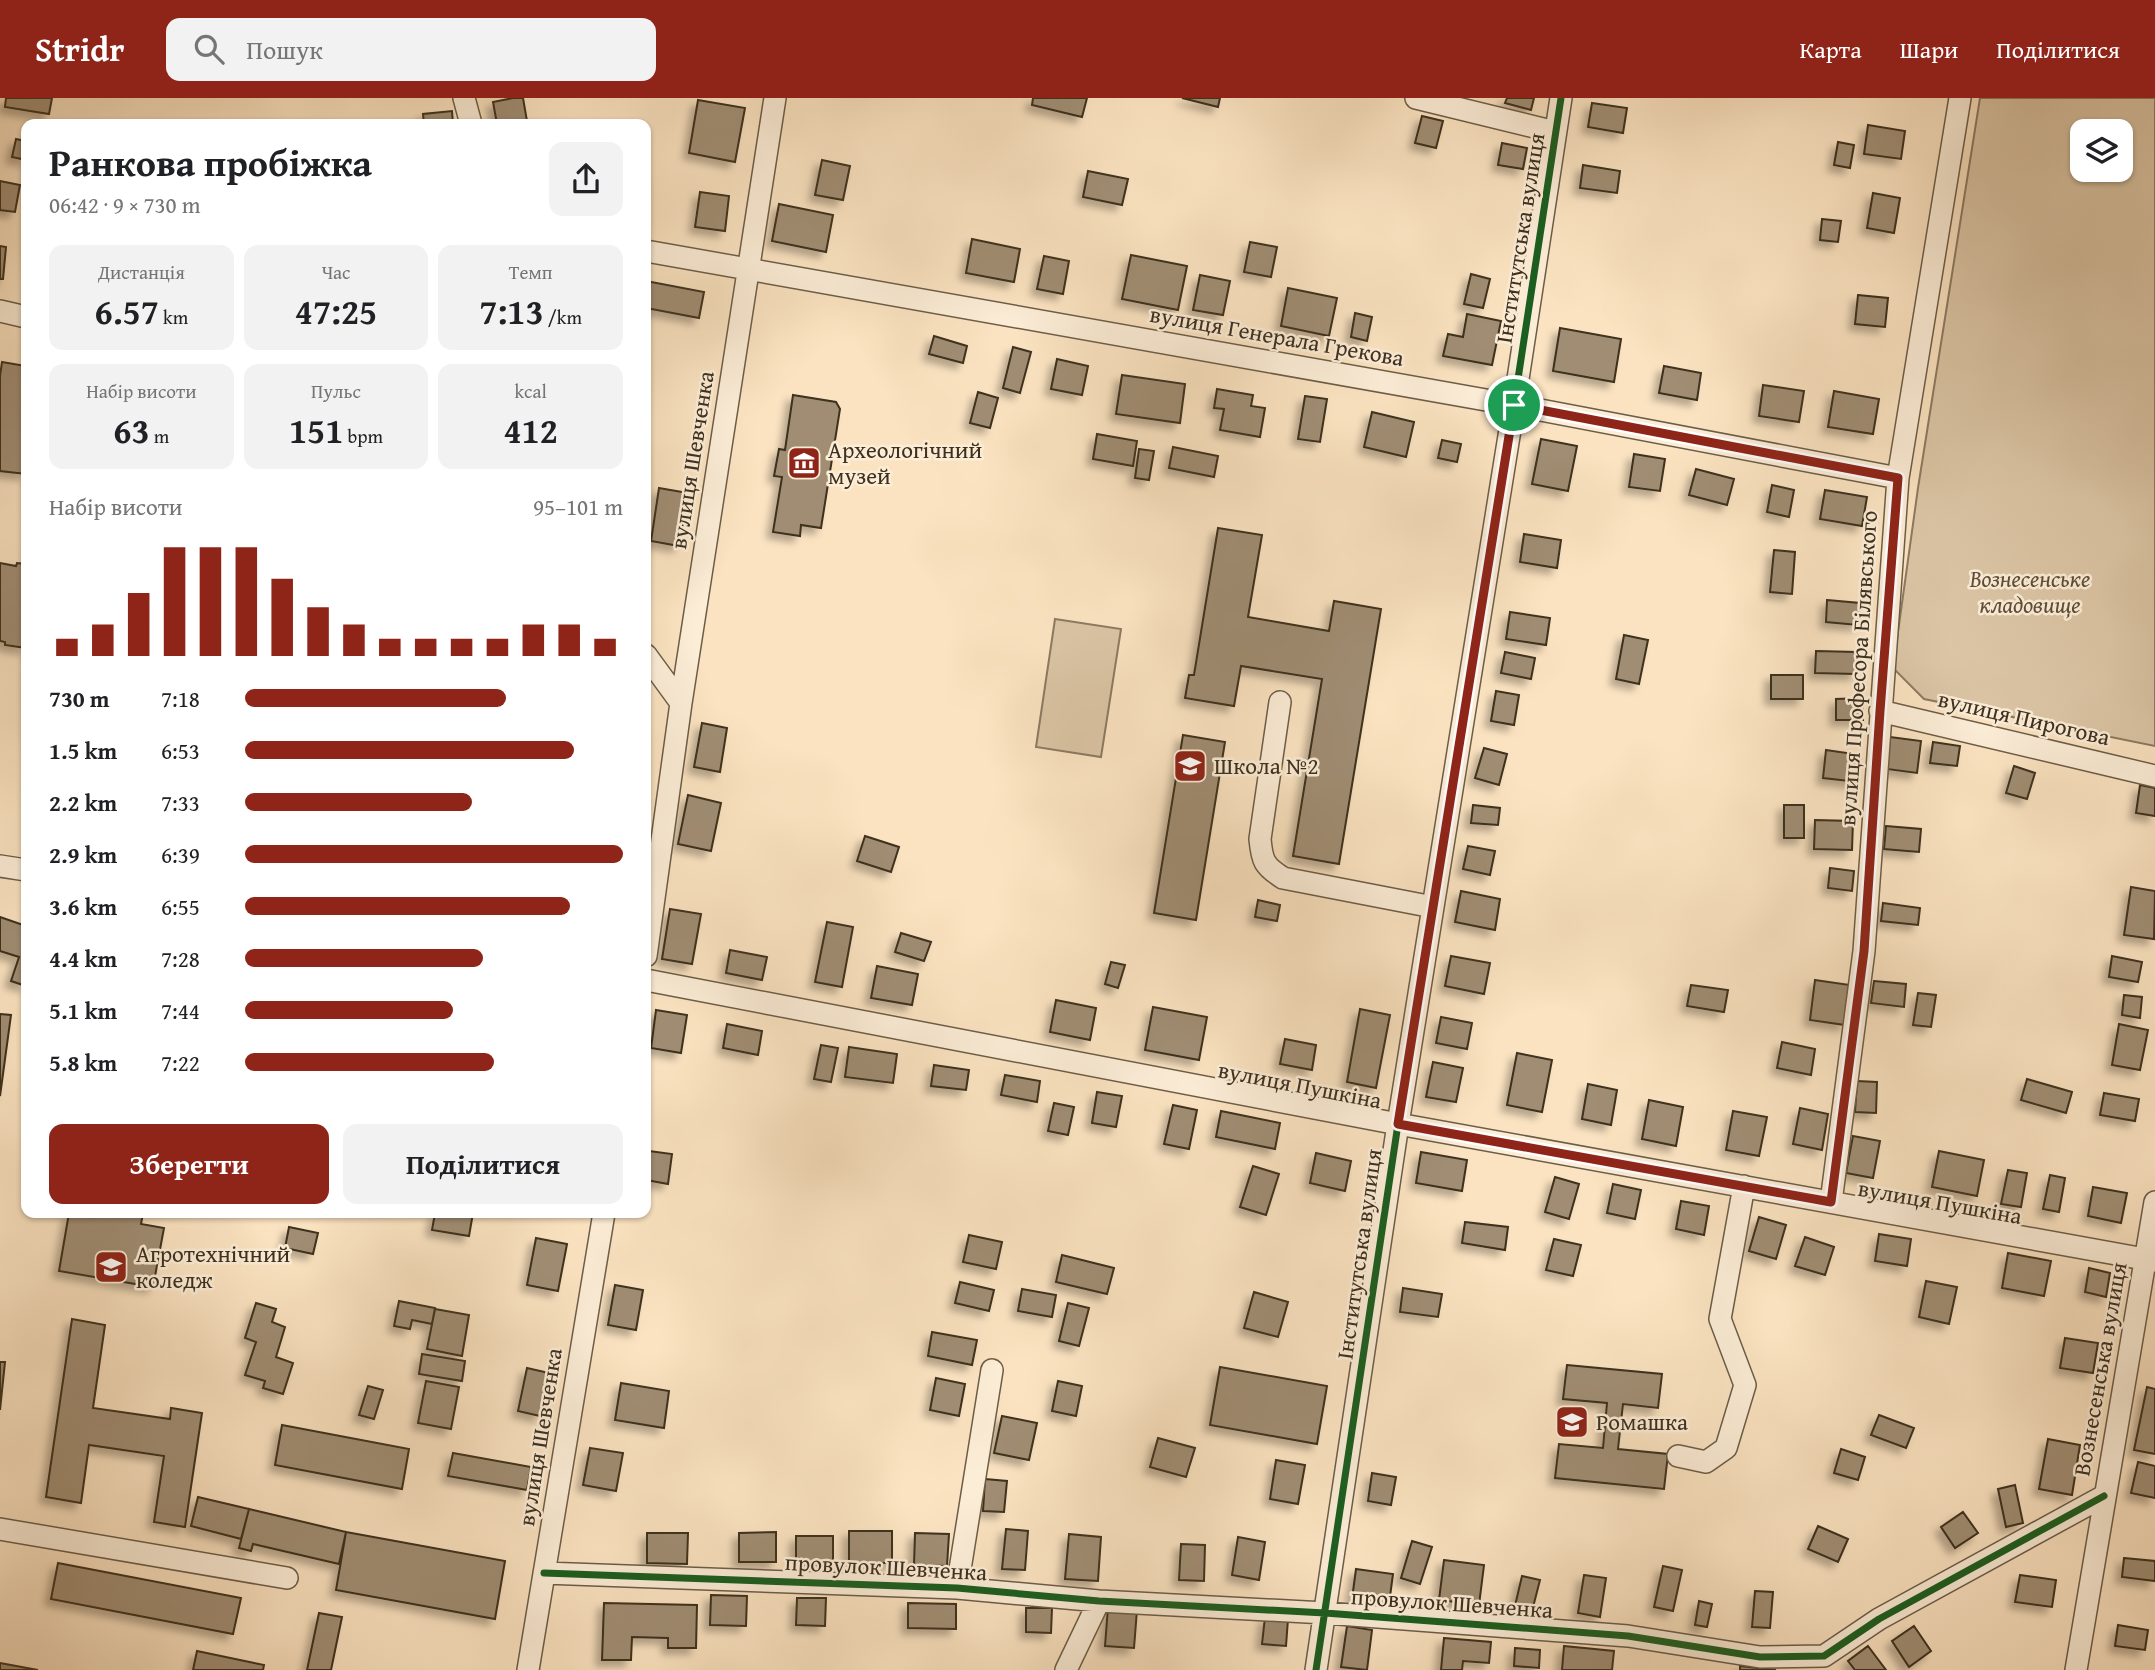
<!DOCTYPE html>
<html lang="uk">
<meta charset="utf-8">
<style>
:root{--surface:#fff;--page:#f2f2f2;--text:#202124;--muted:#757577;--accent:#8f2418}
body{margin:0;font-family:"Gentium Book Plus",serif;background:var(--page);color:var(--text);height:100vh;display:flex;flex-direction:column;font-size:26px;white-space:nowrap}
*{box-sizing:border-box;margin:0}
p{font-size:23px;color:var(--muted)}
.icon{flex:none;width:38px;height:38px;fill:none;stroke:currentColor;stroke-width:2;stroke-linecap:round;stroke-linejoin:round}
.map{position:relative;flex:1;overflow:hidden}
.panel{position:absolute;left:21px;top:21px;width:630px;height:1099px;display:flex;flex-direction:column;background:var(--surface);border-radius:14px;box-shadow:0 2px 5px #0004}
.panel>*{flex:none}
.buttons{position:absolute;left:2070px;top:21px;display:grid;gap:14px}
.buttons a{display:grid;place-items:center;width:63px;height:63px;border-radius:14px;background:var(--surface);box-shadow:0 2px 5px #0004;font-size:35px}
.pin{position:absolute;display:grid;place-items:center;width:60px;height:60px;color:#fff;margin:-30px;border:4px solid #fff;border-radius:50%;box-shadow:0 2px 7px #0007}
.round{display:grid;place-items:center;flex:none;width:74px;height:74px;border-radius:14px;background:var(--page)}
.summary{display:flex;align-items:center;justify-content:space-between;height:119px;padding:0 28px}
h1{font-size:38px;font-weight:800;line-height:52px}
.metrics{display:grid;grid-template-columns:repeat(3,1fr);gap:10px;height:119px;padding:7px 28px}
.metrics div{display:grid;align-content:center;border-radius:14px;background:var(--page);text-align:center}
.metrics b{font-size:35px;font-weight:800}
.metrics small{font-size:19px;font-weight:400}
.metrics p{font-size:19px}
.chart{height:196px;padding:14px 28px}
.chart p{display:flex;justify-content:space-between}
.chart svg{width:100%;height:126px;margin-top:7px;stroke:var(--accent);stroke-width:6}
.cta{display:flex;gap:14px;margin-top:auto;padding:14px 28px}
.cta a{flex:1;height:80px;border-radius:14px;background:var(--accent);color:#fff;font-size:28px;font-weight:800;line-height:80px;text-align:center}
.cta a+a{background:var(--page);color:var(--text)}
ul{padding:0 28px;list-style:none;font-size:23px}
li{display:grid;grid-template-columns:112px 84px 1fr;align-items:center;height:52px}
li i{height:18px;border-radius:9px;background:var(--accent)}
header{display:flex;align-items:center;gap:42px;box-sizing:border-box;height:98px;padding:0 35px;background:var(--accent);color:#fff}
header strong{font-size:33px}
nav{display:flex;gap:38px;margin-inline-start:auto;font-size:24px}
.search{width:490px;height:63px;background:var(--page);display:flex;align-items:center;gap:18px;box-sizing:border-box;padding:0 24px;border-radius:14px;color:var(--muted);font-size:26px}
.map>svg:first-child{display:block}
.green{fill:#dbc5a5;stroke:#8c7a62;stroke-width:2;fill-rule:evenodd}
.building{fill:#a08d73;stroke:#3d301f;stroke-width:2;filter:url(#shadow)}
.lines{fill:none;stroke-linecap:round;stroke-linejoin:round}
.minor-casing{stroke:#6c5d48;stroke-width:24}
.minor{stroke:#fcedd7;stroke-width:21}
.cycleway-casing{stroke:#fcedd7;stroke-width:11}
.cycleway{stroke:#1b5e20;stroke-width:7}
.route-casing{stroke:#fff;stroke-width:14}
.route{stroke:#8f2418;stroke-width:9}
.labels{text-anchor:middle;stroke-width:5;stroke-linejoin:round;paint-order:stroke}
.street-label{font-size:23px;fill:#3d301f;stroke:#fcedd7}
.poi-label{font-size:23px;fill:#3d301f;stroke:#fcedd7;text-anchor:start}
.park-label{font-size:23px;font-style:italic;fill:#5d4e3a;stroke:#fcedd7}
</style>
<header>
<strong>Stridr</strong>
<div class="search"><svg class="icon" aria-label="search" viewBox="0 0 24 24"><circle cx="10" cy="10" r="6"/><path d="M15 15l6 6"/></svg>Пошук</div>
<nav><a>Карта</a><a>Шари</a><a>Поділитися</a></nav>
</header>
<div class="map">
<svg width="2155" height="1572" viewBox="0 0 2155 1572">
<defs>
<filter id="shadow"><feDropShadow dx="-6" dy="6" stdDeviation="3.5" flood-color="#0004"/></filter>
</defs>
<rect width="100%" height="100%" fill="#fbe3c1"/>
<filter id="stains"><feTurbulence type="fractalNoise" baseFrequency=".00286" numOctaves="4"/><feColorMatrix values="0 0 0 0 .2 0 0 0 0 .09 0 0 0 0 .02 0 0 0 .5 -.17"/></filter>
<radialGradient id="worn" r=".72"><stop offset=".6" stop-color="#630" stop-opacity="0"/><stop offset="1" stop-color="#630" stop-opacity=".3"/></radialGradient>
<path class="green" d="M1980,0h175v648l-231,-47 -31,-31 25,-180zM2082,33h39v39h-39z
M1055,521l66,10 -20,128 -65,-10z"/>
<path class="building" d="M6,0h46l-3,16 -44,-7z
M513,0h10l4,23 -30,3 -4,-22z
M1033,0h54l-5,19 -50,-12z
M1182,0h38l-2,9z
M1507,0h27l-3,12 -26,-7z
M698,2l47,8 -10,54 -46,-9z
M1592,5l35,5 -4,25 -35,-6z
M452,13l1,13h-29l-1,-10z
M1422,18l21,5 -7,27 -21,-5z
M1868,27l37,6 -4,28 -37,-5z
M16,41l10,2v19l-14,-3z
M1838,44l16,3 -4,23 -16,-3z
M1502,45l25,5 -4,21 -25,-4z
M822,62l28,6 -7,34 -28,-5z
M1583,67l37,6 -3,22 -37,-5z
M1088,73l40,8 -6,26 -39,-8z
M0,83l20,4 -5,27 -15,-2z
M700,94l29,4 -4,35 -30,-4z
M1873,95l27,5 -6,35 -27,-5z
M779,106l54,11 -7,37 -54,-11z
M1822,121l19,2 -3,21 -18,-2z
M972,141l48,10 -6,33 -48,-9z
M1250,144l27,5 -6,30 -27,-5z
M0,148l6,1 -3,32h-3z
M1131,157l56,11 -9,44 -56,-11z
M1044,158l25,5 -6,33 -26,-5z
M1471,176l19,5 -7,29 -19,-4z
M1200,177l30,6 -7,34 -30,-5z
M646,183l58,11 -5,26 -53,-10z
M1288,190l49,10 -8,38 -48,-10z
M1858,197l30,3 -3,29 -30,-3z
M1355,215l17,4 -5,24 -16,-4z
M1467,216l34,7 -9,44 -49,-9 5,-22 15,3z
M1560,230l61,11 -7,43 -61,-11z
M934,238l33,10 -4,17 -34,-9z
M1013,249l18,5 -11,41 -17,-5z
M1057,261l31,7 -6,29 -31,-6z
M2,264l24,4v108l-26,-3v-95z
M1664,268l37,7 -4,27 -38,-7z
M1122,277l63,9 -5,39 -64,-9z
M1763,287l41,6 -5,31 -40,-6z
M1217,291l36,6 -2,11 14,2 -5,29 -40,-7 4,-21 -10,-1z
M1834,293l45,8 -6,35 -45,-7z
M978,294l20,6 -8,30 -20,-5z
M793,297l43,7 4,7 -19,119 -20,-3 -1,11 -27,-4 9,-55 -8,-1 5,-27 6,1z
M1305,298l22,3 -7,43 -22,-3z
M1372,314l42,10 -8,35 -42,-10z
M1097,336l40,7 -4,25 -40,-7z
M1541,341l36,7 -9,45 -36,-7z
M1442,342l19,4 -4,18 -19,-4z
M1173,349l45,9 -4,21 -45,-9z
M1139,351l15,2 -5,29 -14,-2z
M1634,356l31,5 -5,32 -31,-4z
M1696,371l38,10 -7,26 -38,-10z
M1772,387l22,5 -5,27 -22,-5z
M659,390l29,5 -9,53 -28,-5z
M1825,392l42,7 -5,29 -42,-7z
M1218,430l44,7 -14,82 81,14 5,-30 47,8 -42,255 -46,-8 29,-177 -81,-13 -7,40 -49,-8 4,-23h5z
M1524,436l37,6 -4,28 -37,-6z
M1774,452l21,2 -3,42 -22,-2z
M0,465l16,3 1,-3 9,1v84l-21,-3v-3l-5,-1z
M1827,502l33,3 -2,22 -32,-3z
M1510,514l40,6 -4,27 -40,-6z
M1624,537l24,5 -9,44 -23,-5z
M1816,553l41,1 -1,22 -41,-1z
M1505,554l30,6 -4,21 -30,-6z
M1771,577h32v24h-32z
M1496,593l23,4 -5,30 -23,-4z
M1862,600l1,22h-27v-21z
M702,625l25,5 -7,44 -26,-5z
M1183,637l42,7 -29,178 -42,-7z
M1890,639l31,4 -4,32 -30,-4z
M1933,644l27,4 -3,20 -27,-3z
M1484,650l23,6 -8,31 -24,-7z
M1826,652l35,5 -3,27 -35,-4z
M2014,668l21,7 -8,26 -21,-6z
M2140,687l15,3v28l-19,-3z
M688,697l33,8 -10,48 -33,-7z
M1473,707l27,3 -2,17 -27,-2z
M1784,707h20v33h-20z
M1815,722l38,1 -1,29 -38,-1z
M1886,728l35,3 -2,23 -35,-3z
M865,738l34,11 -8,25 -34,-11z
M1468,748l27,5 -5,24 -27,-6z
M1830,770l24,3 -2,20 -24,-3z
M2131,789l24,4 -1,48 -30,-4z
M1461,793l39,8 -5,31 -40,-8z
M1258,802l22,5 -3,16 -22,-4z
M1883,805l37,5 -2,17 -37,-4z
M670,811l31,5 -9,50 -30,-5z
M0,819l26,9v60l-15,-5 8,-24 -19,-6z
M827,824l26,5 -11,60 -27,-5z
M901,835l30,9 -7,19 -29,-9z
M730,852l37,7 -5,23 -36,-7z
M1451,858l39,7 -6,31 -39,-8z
M2112,858l30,6 -4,20 -29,-5z
M1111,864l14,3 -7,23 -13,-4z
M877,868l41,8 -6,31 -41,-7z
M1815,882l35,5 -5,40 -35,-5z
M1874,883l32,3 -2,23 -33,-4z
M1691,887l37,5 -4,22 -37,-6z
M1918,895l18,2 -5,32 -18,-2z
M2124,897l18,2 -2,21 -18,-3z
M1056,902l40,8 -6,32 -40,-8z
M1153,909l54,10 -8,43 -54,-10z
M1360,911l30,6 -14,73 -29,-6z
M656,912l31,5 -6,38 -30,-5z
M0,916l11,1 -11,81z
M1441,919l31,6 -5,26 -31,-6z
M727,926l35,7 -4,24 -35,-7z
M2119,926l29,6 -8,40 -28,-5z
M1285,941l31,6 -4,25 -32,-6z
M1782,944l33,7 -4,26 -34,-7z
M821,947l17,3 -7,34 -17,-3z
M849,949l48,7 -4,29 -48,-6z
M1517,955l35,7 -10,52 -35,-7z
M1433,964l30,6 -7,34 -30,-5z
M934,967l35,5 -3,20 -35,-4z
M1005,977l35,6 -3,21 -36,-7z
M2027,981l45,13 -6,21 -45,-13z
M1857,983l20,1 -1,31 -21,-1z
M1588,986l29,6 -6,35 -29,-6z
M1097,994l25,4 -6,31 -24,-4z
M2104,995l35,6 -4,22 -35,-6z
M1649,1002l34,7 -7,39 -34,-7z
M1054,1005l20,4 -6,28 -20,-4z
M1173,1007l24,5 -8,39 -25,-5z
M1800,1010l28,6 -6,36 -29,-6z
M1221,1013l59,12 -5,26 -59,-12z
M1733,1013l34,6 -8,39 -33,-6z
M1853,1038l27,5 -7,37 -27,-5z
M649,1053l23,3 -4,30 -22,-4z
M1939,1053l45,9 -7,36 -45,-9z
M1421,1054l46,8 -5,31 -46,-8z
M1316,1055l35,8 -6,30 -35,-8z
M1253,1068l26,8 -13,41 -26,-8z
M2008,1072l19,3 -6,34 -20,-3z
M2050,1077l15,3 -6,34 -16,-3z
M1555,1079l24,7 -10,35 -24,-7z
M1613,1086l28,6 -6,29 -28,-6z
M2093,1089l34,6 -6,30 -33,-7z
M1681,1103l28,5 -5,29 -28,-6z
M69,1115l20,4 1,-4h53l-2,11 23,4 -11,59 -94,-16z
M435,1115h38l-4,23 -37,-6z
M1759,1119l27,8 -10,34 -27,-8z
M1465,1124l43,5 -3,23 -43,-7z
M289,1129l29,6 -5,21 -28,-6z
M1879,1136l32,5 -4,27 -32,-5z
M969,1137l33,7 -6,27 -33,-7z
M1805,1139l29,10 -9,28 -30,-9z
M536,1140l31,6 -9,47 -31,-6z
M1554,1141l27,6 -8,31 -27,-6z
M2008,1155l43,8 -7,35 -42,-8z
M1062,1157l52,13 -7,26 -51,-12z
M2089,1170l21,5 -4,24 -21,-5z
M1926,1183l31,6 -8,37 -30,-7z
M960,1184l34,8 -5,21 -34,-8z
M615,1187l28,5 -7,40 -28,-5z
M1403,1190l39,6 -4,23 -38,-5z
M1022,1191l34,6 -4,22 -34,-6z
M1254,1194l34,10 -10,35 -34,-9z
M399,1203l36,7 -3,16 -20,-4 -2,9 -16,-3z
M256,1205l20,6 -4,13 13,5 -9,30 17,6 -10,31 -20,-6 2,-7 -20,-6 11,-33 -11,-4z
M1068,1205l21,5 -10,38 -20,-5z
M435,1211l34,6 -7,41 -35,-7z
M72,1221l33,6 -12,83 77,11 1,-11 31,5 -17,114 -31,-5 10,-66 -75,-11 -8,58 -35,-6z
M932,1234l45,8 -5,25 -44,-9z
M2065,1240l33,5 -5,30 -33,-5z
M422,1256l43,7 -3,20 -43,-7z
M0,1264h5l-5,48z
M1567,1267l95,9 -4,34 -35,-4 -5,45 50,5 -4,35 -109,-11 4,-34 44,4 4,-45 -44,-4z
M1220,1269l107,19 -10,58 -107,-19z
M527,1270l22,5 -9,43 -22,-5z
M936,1280l29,6 -6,32 -29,-6z
M426,1283l33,6 -8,42 -33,-6z
M1058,1283l24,5 -6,30 -24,-5z
M621,1285l48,8 -5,37 -49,-8z
M368,1288l15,4 -9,29 -15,-4z
M2147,1289l8,2v65l-21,-4z
M1879,1317l35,13 -8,20 -35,-13z
M1002,1318l35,7 -8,37 -35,-7z
M282,1327l127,24 -7,40 -127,-24z
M1158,1340l37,10 -9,29 -36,-10z
M2048,1341l32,6 -8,50 -33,-6z
M590,1350l33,5 -7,38 -33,-6z
M1841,1351l24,8 -7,23 -24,-7z
M453,1355l78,14 -4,23 -79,-14z
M1276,1362l29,5 -7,39 -28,-5z
M2138,1364l17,4v32l-24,-5z
M1372,1375l24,4 -5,28 -23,-4z
M985,1381l22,2 -3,31 -21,-1z
M2015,1387l8,38 -17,4 -8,-38z
M198,1399l51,12 -8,30 -50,-13z
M249,1411l97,23 -7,32 -86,-20 -2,7 -12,-3z
M1963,1414l15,21 -23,15 -14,-21z
M1818,1428l30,13 -10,23 -30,-13z
M1006,1431l22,2 -3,39 -23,-1z
M849,1433h43v32h-43z
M346,1434l159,29 -10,58 -159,-29z
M776,1434v30h-37v-29z
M647,1435h41l-1,31 -40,-1z
M915,1435l34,1 -2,32 -33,-1z
M1069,1436l32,3 -3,44 -33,-2z
M796,1438h37v29h-37z
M1238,1439l27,5 -6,38 -27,-5z
M1412,1443l20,6 -12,37 -19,-6z
M1181,1446l24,1 -1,36 -25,-1z
M2124,1460l31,3v20l-33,-4z
M1444,1462l40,5 -5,40 -40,-5z
M58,1465l183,35 -8,36 -182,-35z
M1663,1468l19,4 -9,41 -19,-4z
M1356,1471l37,5 -4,30 -37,-5z
M1584,1477l22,3 -6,39 -22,-4z
M2020,1477l36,5 -4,27 -37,-5z
M1522,1478l18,4 -9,35 -17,-5z
M1755,1493l18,1 -3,36 -18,-1z
M711,1497l36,1 -1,30 -36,-1z
M797,1500h29l-1,28 -29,-1z
M1699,1503l13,3 -5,23 -12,-2z
M604,1505l93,2 -1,43h-28v-10l-36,-1 -1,23h-29z
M908,1505l48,1v25l-48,-1z
M1108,1509l29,3 -3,38 -29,-2z
M1026,1510h26l-1,25 -25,-1z
M319,1515l23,4 -11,53h-24z
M1265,1519l23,2 -2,27 -24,-2z
M2118,1527l30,5 -3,20 -30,-4z
M1347,1528l25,4 -5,40 -26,-3z
M1914,1528l17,25 -22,16 -17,-26z
M1444,1540l47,4 -2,21 -26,-2 -1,9h-21z
M1564,1548l50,5 -2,19h-50z
M1868,1548l18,24h-31l-7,-9z
M1515,1550l25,2 -1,18 -25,-2z
M197,1553l67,14 -1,5h-70z
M0,1565l38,7h-38z
M1740,1568l36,4h-36z"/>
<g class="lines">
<defs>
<path id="minor" d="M464,0l7,26
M1416,0l139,34
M646,153l868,154 384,73
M0,213l26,6
M646,557l35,48
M1280,604l-20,137c2,22 4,27 23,39l150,29
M1880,613l275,65
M0,768l26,4
M646,858l35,-253 94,-605
M646,882l752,144 757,137
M1831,1104l33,-251 34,-473 62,-380
M1678,1358l28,6 20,-14 19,-63 -25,-66 24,-133
M0,1431l287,49
M544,1475l413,15 142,13 226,12 303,23 132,21 64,-1 55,-37 225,-123
M957,1490l35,-218
M528,1572l76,-457
M1066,1572l33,-69
M1316,1572l82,-546 116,-719 47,-307
M2076,1572l79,-468"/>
</defs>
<use href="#minor" class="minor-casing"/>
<use href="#minor" class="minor"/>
<defs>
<path id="cycleway" d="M544,1475l413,15 142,13 226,12 303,23 132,21 64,-1 55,-37 225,-123
M1316,1572l82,-546 116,-719 47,-307"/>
</defs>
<use href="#cycleway" class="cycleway-casing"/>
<use href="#cycleway" class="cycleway"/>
</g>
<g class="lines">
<defs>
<path id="route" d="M1514,307l384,73 -18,233 -16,240 -33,251 -433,-78z"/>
</defs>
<use href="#route" class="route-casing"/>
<use href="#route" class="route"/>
</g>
<defs>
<symbol id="museum-square" viewBox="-11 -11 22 22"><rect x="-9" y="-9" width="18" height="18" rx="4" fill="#8f2418" stroke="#fcedd7"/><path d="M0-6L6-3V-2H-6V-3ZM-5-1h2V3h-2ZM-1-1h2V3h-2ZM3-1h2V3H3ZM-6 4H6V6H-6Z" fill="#fff"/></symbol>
<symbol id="school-square" viewBox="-11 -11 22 22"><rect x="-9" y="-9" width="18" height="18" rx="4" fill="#8f2418" stroke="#fcedd7"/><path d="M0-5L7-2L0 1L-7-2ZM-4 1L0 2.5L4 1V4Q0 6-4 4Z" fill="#fff"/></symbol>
<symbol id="university-square" viewBox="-11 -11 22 22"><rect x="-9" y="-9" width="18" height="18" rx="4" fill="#8f2418" stroke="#fcedd7"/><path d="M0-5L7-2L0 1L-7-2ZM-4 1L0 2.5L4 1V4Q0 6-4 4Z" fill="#fff"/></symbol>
</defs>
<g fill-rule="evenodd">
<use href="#museum-square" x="785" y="346" width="38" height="38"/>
<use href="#school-square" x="1171" y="649" width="38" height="38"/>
<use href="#university-square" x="92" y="1150" width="38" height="38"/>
<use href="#school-square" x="1553" y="1305" width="38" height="38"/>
</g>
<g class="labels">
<g class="street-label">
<text transform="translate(1520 140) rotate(-81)" y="8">Інститутська вулиця</text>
<text transform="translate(1277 238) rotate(10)" y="8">вулиця Генерала Грекова</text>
<text transform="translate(692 362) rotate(-81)" y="8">вулиця Шевченка</text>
<text transform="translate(1858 570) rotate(-86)" y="8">вулиця Професора Білявського</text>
<text transform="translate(2024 620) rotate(13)" y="8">вулиця Пирогова</text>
<text transform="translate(1300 987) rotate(11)" y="8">вулиця Пушкіна</text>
<text transform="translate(1940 1104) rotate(10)" y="8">вулиця Пушкіна</text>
<text transform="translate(1359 1156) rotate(-82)" y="8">Інститутська вулиця</text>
<text transform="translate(2100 1271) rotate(-80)" y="8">Вознесенська вулиця</text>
<text transform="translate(540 1339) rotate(-81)" y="8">вулиця Шевченка</text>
<text transform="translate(886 1469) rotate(3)" y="8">провулок Шевченка</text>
<text transform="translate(1452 1505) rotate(4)" y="8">провулок Шевченка</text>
</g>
<g class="poi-label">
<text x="828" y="360">Археологічний<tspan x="828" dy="26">музей</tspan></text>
<text x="1214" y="676">Школа №2</text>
<text x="136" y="1164">Агротехнічний<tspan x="136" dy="26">коледж</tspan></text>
<text x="1596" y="1332">Ромашка</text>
</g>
<g class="park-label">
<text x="2030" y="489">Вознесенське<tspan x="2030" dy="26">кладовище</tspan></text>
</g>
</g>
<rect width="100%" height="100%" filter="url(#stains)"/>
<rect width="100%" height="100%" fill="url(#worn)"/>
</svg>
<div class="buttons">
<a><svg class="icon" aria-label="layers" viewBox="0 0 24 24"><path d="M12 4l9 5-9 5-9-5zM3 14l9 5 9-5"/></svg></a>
</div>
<div class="pin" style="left:1514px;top:307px;background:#1e9e55"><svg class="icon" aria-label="arrive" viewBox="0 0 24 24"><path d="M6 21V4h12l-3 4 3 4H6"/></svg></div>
<section class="panel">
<div class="summary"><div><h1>Ранкова пробіжка</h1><p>06:42 · 9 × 730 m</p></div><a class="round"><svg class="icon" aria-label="share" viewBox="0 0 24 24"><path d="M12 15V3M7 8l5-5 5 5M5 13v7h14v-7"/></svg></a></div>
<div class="metrics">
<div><p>Дистанція</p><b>6.57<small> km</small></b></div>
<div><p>Час</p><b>47:25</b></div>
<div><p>Темп</p><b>7:13<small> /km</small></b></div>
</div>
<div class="metrics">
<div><p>Набір висоти</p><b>63<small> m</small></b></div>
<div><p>Пульс</p><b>151<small> bpm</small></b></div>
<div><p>kcal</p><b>412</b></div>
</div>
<div class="chart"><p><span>Набір висоти</span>95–101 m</p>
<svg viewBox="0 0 160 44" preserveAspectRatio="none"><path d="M5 44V38M15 44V33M25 44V22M35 44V6M45 44V6M55 44V6M65 44V17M75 44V27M85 44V33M95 44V38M105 44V38M115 44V38M125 44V38M135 44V33M145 44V33M155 44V38"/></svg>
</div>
<ul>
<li><b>730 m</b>7:18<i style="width:69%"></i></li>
<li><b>1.5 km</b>6:53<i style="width:87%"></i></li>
<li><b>2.2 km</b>7:33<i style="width:60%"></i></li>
<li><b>2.9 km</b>6:39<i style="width:100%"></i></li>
<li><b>3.6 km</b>6:55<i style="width:86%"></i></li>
<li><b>4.4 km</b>7:28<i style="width:63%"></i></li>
<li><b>5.1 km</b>7:44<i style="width:55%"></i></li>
<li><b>5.8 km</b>7:22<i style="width:66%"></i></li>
</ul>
<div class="cta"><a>Зберегти</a><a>Поділитися</a></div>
</section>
</div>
